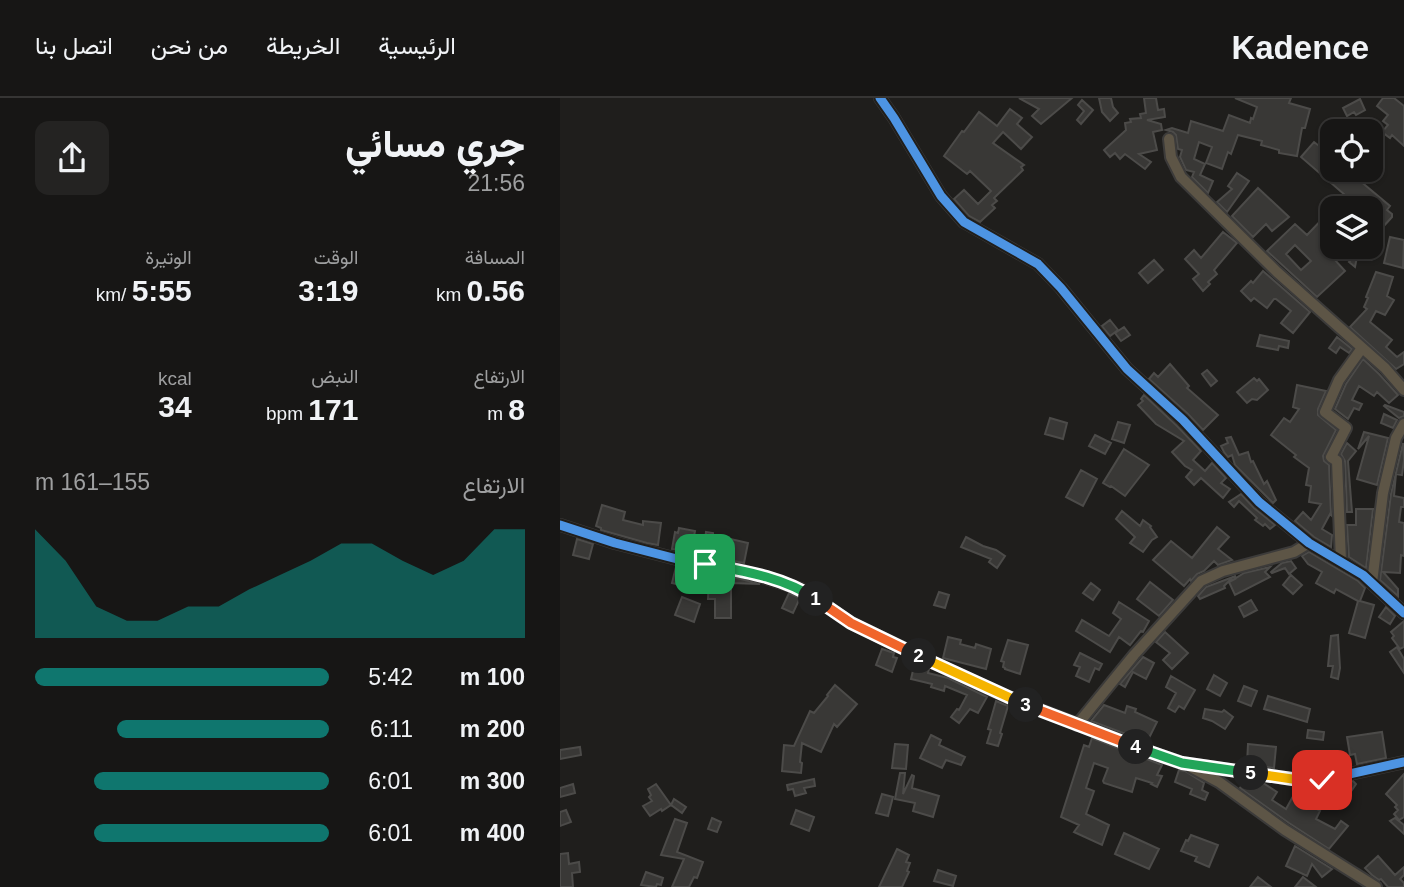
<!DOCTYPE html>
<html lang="ar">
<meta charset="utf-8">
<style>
:root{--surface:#171615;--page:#242322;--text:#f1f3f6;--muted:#9e9fa0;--line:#363534;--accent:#0f766e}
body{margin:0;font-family:Arial,Vazirmatn,sans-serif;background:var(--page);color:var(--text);direction:rtl;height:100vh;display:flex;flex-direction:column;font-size:26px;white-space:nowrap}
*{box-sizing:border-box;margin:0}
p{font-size:23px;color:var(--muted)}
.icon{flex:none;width:38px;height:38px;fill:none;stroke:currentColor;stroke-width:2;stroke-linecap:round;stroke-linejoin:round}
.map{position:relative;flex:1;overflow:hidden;direction:ltr}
.sheet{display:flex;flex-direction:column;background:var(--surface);width:560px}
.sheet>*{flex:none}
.buttons{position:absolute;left:760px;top:21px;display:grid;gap:14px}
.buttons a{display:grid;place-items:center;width:63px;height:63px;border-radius:14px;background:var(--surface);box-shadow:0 2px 5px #0004,0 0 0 2px var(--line);font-size:35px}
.pin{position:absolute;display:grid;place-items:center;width:60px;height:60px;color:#fff;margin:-30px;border-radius:14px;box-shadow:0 4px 10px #0006}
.km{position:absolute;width:35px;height:35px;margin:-18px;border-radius:50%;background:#222;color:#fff;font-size:19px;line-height:35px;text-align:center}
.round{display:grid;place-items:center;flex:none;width:74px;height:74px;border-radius:14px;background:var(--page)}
.head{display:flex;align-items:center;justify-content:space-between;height:119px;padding:0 35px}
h1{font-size:38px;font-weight:800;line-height:52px}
.stats{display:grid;grid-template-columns:repeat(3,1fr);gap:10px;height:119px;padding:7px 35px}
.stats div{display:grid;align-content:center}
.stats b{font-size:30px;font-weight:800}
.stats small{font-size:19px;font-weight:400}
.stats p{font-size:19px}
.chart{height:196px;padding:14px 35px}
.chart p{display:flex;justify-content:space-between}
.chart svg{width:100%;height:126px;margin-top:7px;fill:var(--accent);opacity:.7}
ul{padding:0 35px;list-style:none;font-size:23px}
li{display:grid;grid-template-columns:112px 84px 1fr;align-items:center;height:52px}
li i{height:18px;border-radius:9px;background:var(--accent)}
header{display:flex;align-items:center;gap:42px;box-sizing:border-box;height:98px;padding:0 35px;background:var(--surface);border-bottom:2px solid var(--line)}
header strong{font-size:33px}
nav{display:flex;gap:38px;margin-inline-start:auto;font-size:24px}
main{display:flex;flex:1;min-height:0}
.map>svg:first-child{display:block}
.building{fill:#393836;stroke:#4c4b49;stroke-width:2;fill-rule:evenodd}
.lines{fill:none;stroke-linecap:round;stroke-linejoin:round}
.minor-casing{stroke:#3c3b3a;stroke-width:14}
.minor{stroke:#5d5546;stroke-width:10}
.cycleway-casing{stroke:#201e1b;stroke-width:13}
.cycleway{stroke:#4d94e3;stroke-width:9}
.split-1-casing{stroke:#fff;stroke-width:14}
.split-2-casing{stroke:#fff;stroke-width:14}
.split-3-casing{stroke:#fff;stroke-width:14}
.split-4-casing{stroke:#fff;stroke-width:14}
.split-5-casing{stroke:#fff;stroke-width:14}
.split-6-casing{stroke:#fff;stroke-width:14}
.split-1{stroke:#22a559;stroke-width:9}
.split-2{stroke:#f0652b;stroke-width:9}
.split-3{stroke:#f5b400;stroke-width:9}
.split-4{stroke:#f0652b;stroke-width:9}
.split-5{stroke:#22a559;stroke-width:9}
.split-6{stroke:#f5b400;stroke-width:9}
</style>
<header>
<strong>Kadence</strong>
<nav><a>الرئيسية</a><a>الخريطة</a><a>من نحن</a><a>اتصل بنا</a></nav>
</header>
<main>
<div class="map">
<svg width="844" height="789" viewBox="0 0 844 789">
<rect width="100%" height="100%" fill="#1f1e1c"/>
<path class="building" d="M459,0h53l-31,26 -9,-8 7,-7z
M539,0h12l2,9 5,6 -8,8 -8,-9z
M584,0h12l2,12 6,-1 1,8 -18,3 14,4 1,6 -9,2 4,18 -18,4 12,8 -6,7 -20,-15 -5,5 -5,-6 -5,4 -6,-7 22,-20 -1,-7 6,-1 -1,-3 11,-1 -1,-4 6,-1z
M675,0h56l-2,5 21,6 -5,19h-3l-5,28 -18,-3v-3l-18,-5 1,-4 -24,-6 -7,19 -3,-2 -6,17 -16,-6 6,-16 -13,-5 -5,17 11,5 -5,11 13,6 -5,12 -16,-16 2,-5 -8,-2 -6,-13 2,-7 -4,-1 -2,-14 -3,-3 -7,-2 6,-2 16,5 3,-12 32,10 6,-16 21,8 1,-5 2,1 4,-12z
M823,0h11l10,8v40l-12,-11 -2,3 -8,-6 6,-7 -5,-4 5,-6 -11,-9z
M800,1l5,11 -9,5 -2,-3 -7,4 -4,-8z
M522,2l11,10 -12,14 -4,-4 7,-9 -6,-6z
M450,11l12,9 -5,6 15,13 -11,12 -18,-17 -10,11 31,22 -3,2 2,3 -29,28 3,3 -5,4 3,3 -15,14 -11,-6 -15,-17 10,-9 14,14 13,-13 -21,-20 -3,3 -23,-18 18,-25 2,1 15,-20 18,14z
M754,44l18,14v14h15l43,36 -3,4 5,4v3l-10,11 -12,-10v-10h-10l-59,-51z
M677,75l12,8 -22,31 -10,-10 15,-13 -4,-3z
M698,90l31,29 -17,14 -6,-7 -13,13 -21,-21z
M768,115l4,3 -3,4 3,3v24h24l4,3 4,-3 11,8v3l-4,2 -14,-3 -2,10 -6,-5 4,-4 -11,-9 -8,10 11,12 -28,26 -50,-46 28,-27 12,11zM735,147l16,16 -10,9 -15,-16z
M663,134l14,11 -23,27 3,4 -9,8 2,2 -7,7 -10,-12 6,-5 -14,-15 9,-9 7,8z
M830,139l14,3 -1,28 -19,-5z
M594,162l9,10 -15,13 -9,-10z
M703,173l47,41 -17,21 -12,-10 10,-12 -15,-12h-2l-7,9 -13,-10 -3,3 -10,-10 10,-10 2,2z
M816,174l17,5 -6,19 7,4 -9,15 -9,-4 -6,11 22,18 -6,7 11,10 7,-5v12l-8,5 -46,-42 17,-18 -3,-2 4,-9 -2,-1z
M550,222l8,10 -8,6 -8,-10z
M564,229l6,8 -9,6 -6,-8z
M700,237l29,6 -1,7 -9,-2 -1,4 -21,-4z
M777,239l15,12 -3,4 -9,-6 -4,6 -7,-5z
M803,261l16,15 19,21 -9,8 -12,-11 -3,4 -15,-10 -7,14 10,4 -3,6 -5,-2 -6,11 -13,-10 11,-25z
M610,266l19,22 -2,2 31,27 -15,15 -15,-16 -39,-35 5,-6 4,4z
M647,272l10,11 -6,5 -9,-12z
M694,280l3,3 2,-2 9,11 -11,10 -5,-1 -5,4 -10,-11z
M737,287l29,6 -8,18v6l18,15 -13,26 1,5 5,4 2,50 -1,-1 -8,15 10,6 -1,12 -17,-10 -19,-16 8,-9 8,8 10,-16 -12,-2 2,-16 -5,-1 3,-17 -15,-11 2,-2 -25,-20 13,-17 6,4 9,-13 -6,-2z
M584,297l33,31 24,25 -8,9 12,11 7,-8 14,15 -5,5 9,6 -7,9 -22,-20 -7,7 -8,-8 6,-7 -7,-4 -13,-14 12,-11 -28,-17 -18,-19 5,-4 -2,-2z
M825,307l19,7v4l-5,2 -15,-12z
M824,316l13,6 -4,8 -12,-5z
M490,320l17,5 -4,16 -18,-5z
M558,324l12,3 -6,18 -12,-4z
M804,334l24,6 -11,47 -20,-6 12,-43 -11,13z
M535,337l16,8 -6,11 -16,-8z
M671,339l8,18 9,-3 3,10 2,-1 11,23 3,-3 9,19 -3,3 -38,-38 -3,-10 -4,2 -4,-5 -3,-6 7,-3 -2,-5z
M787,345l9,8 -8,10 4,51h-5l-2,-51 -4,-7z
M843,345l1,17 -2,15 -6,-1 -2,22 10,2v9h-3l-2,15 5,1v33l-3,-1 -1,18 -17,-1 15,17v7l-18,-16 11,-86z
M564,351l25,16 -24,31 -14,-10 -1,1 -7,-4z
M521,372l16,9 -14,27 -17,-9z
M681,396l13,14 21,17 -5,4 -5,-5 -2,2 -8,-6 2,-2 -18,-17 -5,6 -5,-5z
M42,407l23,7 -2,8 20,5v-4l18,2 -3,22 -11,-2 -46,-13v-2l-5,-2z
M796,411h17l-7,59 -17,-11 -2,-32h9z
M562,413l18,15 3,-6 8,6 -1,1 7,10 -5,3 -9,12 -13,-9 5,-6 -19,-18z
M657,429l12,10 -11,12 14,11 -14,5 -4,-4 -10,10 -7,3 -6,7 -1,-2 -6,7 -31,-26 18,-19 21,17z
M119,430l16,3 -4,21 -19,-3 3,-17 3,1z
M146,434l7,1v2l35,8 -4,20 -41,-8z
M406,439l17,9 13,4 9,6 -8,12 -8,-6 2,-3 -30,-12z
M17,441l16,5 -4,15 -16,-4z
M749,454l49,29 7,7 -5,13 14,4 -9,33 -16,-5 9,-32 -22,-12 -2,4 -18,-10 6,-11 -14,-8 -6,-8z
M731,463l5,7 -7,6 -4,-6 -13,5 -1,-1 11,-9z
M116,469l13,4 -4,15 -13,-3z
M710,469l-5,5 5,5 -35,18 -6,-13 6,-3 -2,-2 2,-1 1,2 8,-5z
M149,477h13l19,4 19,5 -29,-1v35h-16v-19h-7z
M731,477l11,10 -9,9 -10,-9z
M673,479l-9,9 1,2 -25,11 -2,-3 8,-9z
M590,484l23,18 -14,16 -22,-17z
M531,485l9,7 -7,10 -10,-7z
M379,494l10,3 -4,13 -11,-3z
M229,495l11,5 -7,15 -11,-5z
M122,499l18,7 -6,18 -19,-7z
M691,502l6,10 -13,7 -5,-10z
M559,504l30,19 -6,11 -2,-1 -11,14 -11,-8 -9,15 -34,-21 6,-11 27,16 12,-17 -8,-6z
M826,509l9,9 -5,8 -11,-7z
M844,523v26l-4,2 -8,-11 2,-2 -3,-4z
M605,534l23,21 -16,16 -9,-9 7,-7 -14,-11z
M778,537l2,33 -2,11 -7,-2 2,-11h-5l3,-30z
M388,539l13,3 -1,4 15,4 1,-4 15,5 -5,20 -43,-11z
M448,542l20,5 -8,29 -15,-5v-1l-2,-1 1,-5 -3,-1z
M837,549l7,12v14l-14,-21z
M322,551l12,4 -1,4 4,1 -5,14 -16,-7z
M520,555l22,11 -3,6 -4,-2 -6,14 -13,-6 4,-9 -6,-2z
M583,559l11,6 -8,16 -13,-7 -8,15 -5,-3z
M355,564l14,7 -1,4 20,5 39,19 -9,16 -8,-4 -11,14 -8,-6 6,-8 2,1 8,-15 -22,-9 -1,5 -13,-4 1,-3 -21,-5z
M654,577l13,8 -7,13 -13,-7z
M611,578l24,14 -11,19 -5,-3 -4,6 -7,-4 8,-15 -10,-6z
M275,587l22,19 -20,23 -3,-3 -13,28 -19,-9 -2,19 2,1 -1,10 -19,-2 2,-26 10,1 16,-35 4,2 14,-17 -1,-1z
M684,588l13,5 -6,15 -13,-5z
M708,598l42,13 -3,13 -43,-13z
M436,603l12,5 -8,27 2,1 -4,12 -11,-3 4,-13 -3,-1z
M544,607l21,8 2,-7 9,3 -1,3 22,10 -10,20 -56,-21z
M645,611l17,3 2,-2 9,7 -8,12 -13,-8 -9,-3z
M748,632l16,2 -1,8 -16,-2z
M822,634l4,26 -29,6 -2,-10 -5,1 -3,-18z
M371,637l10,5 -2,5 26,12 -4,8 -15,-5 -4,8 -22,-10z
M532,640l70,27 -5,10 5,1 -5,11 -6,-3 1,-1 -16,-5 -4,14 -28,-9 -1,-2 5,-13 -14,-5 -8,25 8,3 -8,23 23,11 -7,20 -28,-13 5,-7 -18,-8 23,-72 5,2z
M335,646l13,1 -2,24 -14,-1z
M688,646l28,3 -2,21 -27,-4z
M20,649l1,8 -21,4v-9z
M777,654l1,16 -13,3 -2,-18z
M619,672l6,1 19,12 -2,7 6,3 -3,7 -15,-6 2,-5 -17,-7z
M340,675h5l-2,21 9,-19 2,1 -2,12 27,8 -6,21 -20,-6 2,-8 -20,-4z
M844,676v43l-5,3 -5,-6 4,-4 -3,-3 2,-2 -11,-11z
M254,681l1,7 -11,2 2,5 -11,3 -2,-7 -5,1 -1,-5z
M685,682l18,3 14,9 -5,8 14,9 11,-20 22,11 -4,8 5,3 -4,8 19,10 6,-8 7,5 -19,23 -40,-26 -49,-35z
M793,683l3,3 -13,19 -13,-10 5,-8 5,-1v5l4,-6z
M13,686l2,9 -15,4v-9z
M96,686l15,21 3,-6 12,8 -4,6 -11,-8 -9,6 -1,-2 -11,7 -7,-10 9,-5 -3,-4 2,-2 -3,-6z
M322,696l11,3 -5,19 -12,-3z
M6,712l5,12 -11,4v-14z
M236,712l18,7 -5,14 -18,-7z
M152,720l9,4 -4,10 -9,-3z
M835,720l9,7v9l-14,-13z
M115,721l12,4 -10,29 26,10 -6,16 -3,-1 -5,10h-17l12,-28 -23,-4z
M564,735l35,16 -10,20 -34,-15z
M631,737l27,10 -9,22 -14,-6 2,-4 -16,-6 5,-11 2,1z
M735,748l37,23 -10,8 -10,-13 -5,12 -21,-10z
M337,751l12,6 -3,7 4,1 -3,8 2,1 -7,15h-23z
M8,755l1,11 10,-2 1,10 -8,1 1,14h-13v-33z
M818,758l17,19 9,-8v8l-4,4 4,4v4h-16l-7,-8 -2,1 -7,-5 -7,-7z
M378,772l18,6 -3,10 -19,-5z
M86,774l17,6 -2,7 -4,-1 -1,3 -15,-2z
M698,779l13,10h-21z
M743,779l13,10h-21z"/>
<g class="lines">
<defs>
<path id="minor" d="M320,0l14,20 47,78 23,26 74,42 23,24 66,81 56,51 76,82 50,41 54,32 41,38
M609,41l2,18 10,20 96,95 108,96 19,22
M0,427l55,18 66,17 62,11 58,18 50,34 123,59 33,15 154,59 21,7 117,17h23l82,-18
M781,463l-4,-100 -6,-4 15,-29 -21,-16 14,-32 23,-32
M812,485l11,-90 13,-55 8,-14
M517,627l57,-70 67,-74 22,-10 71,-19 15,-9
M631,669l28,15 66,48 91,57"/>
</defs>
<use href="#minor" class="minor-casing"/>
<use href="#minor" class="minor"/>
<defs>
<path id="cycleway" d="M320,0l14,20 47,78 23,26 74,42 23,24 66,81 56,51 76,82 50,41 54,32 41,38
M0,427l55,18 66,17 62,11 58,18 50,34 123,59 33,15 154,59 21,7 117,17h23l82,-18"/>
</defs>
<use href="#cycleway" class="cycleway-casing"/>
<use href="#cycleway" class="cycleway"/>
</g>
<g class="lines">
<defs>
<path id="split-1" d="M145,466c38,7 78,13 111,35"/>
<path id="split-2" d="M256,501l35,24 68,33"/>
<path id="split-3" d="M359,558l107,49"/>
<path id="split-4" d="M466,607l110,42"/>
<path id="split-5" d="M576,649l46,16 69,10"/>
<path id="split-6" d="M691,675l48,7h23"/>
</defs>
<use href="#split-1" class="split-1-casing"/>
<use href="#split-2" class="split-2-casing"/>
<use href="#split-3" class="split-3-casing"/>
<use href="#split-4" class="split-4-casing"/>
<use href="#split-5" class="split-5-casing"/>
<use href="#split-6" class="split-6-casing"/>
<use href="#split-1" class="split-1"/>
<use href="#split-2" class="split-2"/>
<use href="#split-3" class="split-3"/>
<use href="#split-4" class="split-4"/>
<use href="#split-5" class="split-5"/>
<use href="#split-6" class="split-6"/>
</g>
</svg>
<div class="buttons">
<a><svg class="icon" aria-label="locate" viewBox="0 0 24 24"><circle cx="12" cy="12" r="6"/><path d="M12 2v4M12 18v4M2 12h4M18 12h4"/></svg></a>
<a><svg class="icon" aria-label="layers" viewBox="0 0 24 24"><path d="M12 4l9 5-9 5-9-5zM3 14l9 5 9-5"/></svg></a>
</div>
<div class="pin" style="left:145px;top:466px;background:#1e9e55"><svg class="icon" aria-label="arrive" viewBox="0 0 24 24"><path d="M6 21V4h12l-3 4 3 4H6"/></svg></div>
<div class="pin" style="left:762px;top:682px;background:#d93025"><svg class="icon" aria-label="check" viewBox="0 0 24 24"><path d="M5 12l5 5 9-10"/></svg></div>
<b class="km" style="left:256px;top:501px">1</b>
<b class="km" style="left:359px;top:558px">2</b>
<b class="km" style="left:466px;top:607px">3</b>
<b class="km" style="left:576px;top:649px">4</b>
<b class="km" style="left:691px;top:675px">5</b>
</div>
<section class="sheet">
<div class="head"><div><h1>جري مسائي</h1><p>21:56</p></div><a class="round"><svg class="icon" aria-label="share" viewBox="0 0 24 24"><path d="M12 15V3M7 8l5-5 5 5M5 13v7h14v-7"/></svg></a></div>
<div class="stats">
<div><p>المسافة</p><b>0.56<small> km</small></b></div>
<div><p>الوقت</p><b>3:19</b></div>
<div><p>الوتيرة</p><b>5:55<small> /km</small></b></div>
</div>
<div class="stats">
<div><p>الارتفاع</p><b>8<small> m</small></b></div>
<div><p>النبض</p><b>171<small> bpm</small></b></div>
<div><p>kcal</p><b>34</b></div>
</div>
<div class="chart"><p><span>الارتفاع</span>155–161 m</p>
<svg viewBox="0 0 160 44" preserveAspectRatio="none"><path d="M0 44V6L10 17L20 33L30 38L40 38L50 33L60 33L70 27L80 22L90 17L100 11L110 11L120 17L130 22L140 17L150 6L160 6V44z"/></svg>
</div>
<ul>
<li><b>100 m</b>5:42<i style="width:100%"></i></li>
<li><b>200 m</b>6:11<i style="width:72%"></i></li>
<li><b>300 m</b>6:01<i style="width:80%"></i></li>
<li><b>400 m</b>6:01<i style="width:80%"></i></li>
</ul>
</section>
</main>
